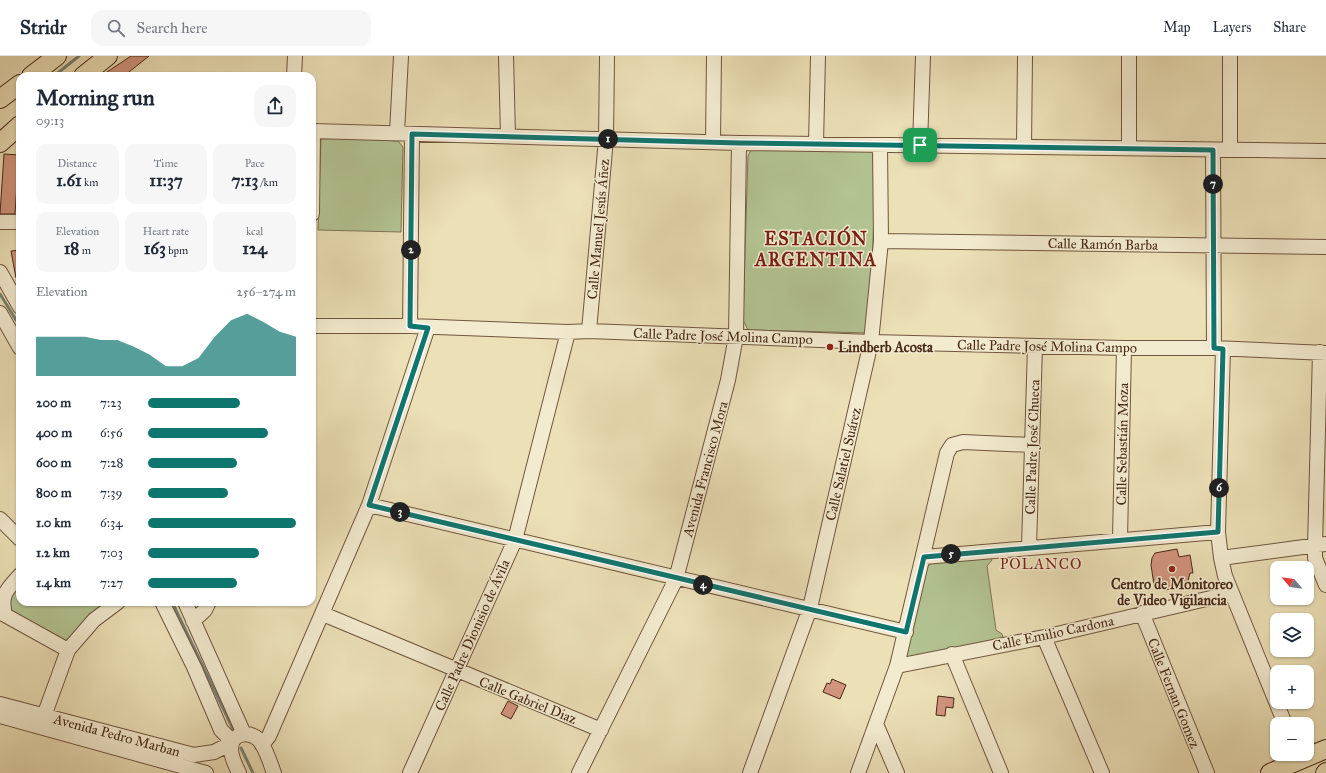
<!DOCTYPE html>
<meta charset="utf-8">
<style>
:root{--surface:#fff;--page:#f6f6f7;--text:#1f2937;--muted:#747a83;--line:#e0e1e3;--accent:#0f766e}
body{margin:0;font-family:"IM FELL Great Primer",serif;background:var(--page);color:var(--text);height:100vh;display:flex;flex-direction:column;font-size:15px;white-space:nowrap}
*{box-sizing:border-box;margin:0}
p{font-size:13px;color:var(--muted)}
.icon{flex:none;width:22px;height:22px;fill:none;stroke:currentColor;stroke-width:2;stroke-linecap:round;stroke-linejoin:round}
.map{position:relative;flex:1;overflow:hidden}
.panel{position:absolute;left:16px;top:16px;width:300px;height:534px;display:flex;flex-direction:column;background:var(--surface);border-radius:12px;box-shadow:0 1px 3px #0004}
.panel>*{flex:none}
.needle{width:26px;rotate:299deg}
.buttons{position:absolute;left:1270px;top:505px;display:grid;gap:8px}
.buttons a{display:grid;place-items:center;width:44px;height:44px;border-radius:8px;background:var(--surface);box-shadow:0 1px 3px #0004;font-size:20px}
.pin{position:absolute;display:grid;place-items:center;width:34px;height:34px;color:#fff;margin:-17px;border-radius:8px;box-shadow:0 2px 6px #0006}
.km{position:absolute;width:20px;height:20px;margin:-10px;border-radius:50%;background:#222;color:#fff;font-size:11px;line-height:20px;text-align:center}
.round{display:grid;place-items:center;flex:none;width:42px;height:42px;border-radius:12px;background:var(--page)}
.head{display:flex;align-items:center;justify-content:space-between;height:68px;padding:0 20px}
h1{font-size:22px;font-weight:700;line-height:30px}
.figures{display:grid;grid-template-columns:repeat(3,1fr);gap:6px;height:68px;padding:4px 20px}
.figures div{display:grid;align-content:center;border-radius:10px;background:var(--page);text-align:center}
.figures b{font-size:17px;font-weight:700}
.figures small{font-size:11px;font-weight:400}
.figures p{font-size:11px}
.chart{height:112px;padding:8px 20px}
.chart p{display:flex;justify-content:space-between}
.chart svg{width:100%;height:72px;margin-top:4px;fill:var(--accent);opacity:.7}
ul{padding:0 20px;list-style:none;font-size:13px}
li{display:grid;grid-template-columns:64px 48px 1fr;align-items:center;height:30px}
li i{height:10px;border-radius:5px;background:var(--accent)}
header{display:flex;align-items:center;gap:24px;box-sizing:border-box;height:56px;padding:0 20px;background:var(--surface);border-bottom:1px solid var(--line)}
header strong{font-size:19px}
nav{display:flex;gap:22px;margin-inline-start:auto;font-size:14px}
.search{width:280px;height:36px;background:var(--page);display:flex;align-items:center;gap:10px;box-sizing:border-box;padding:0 14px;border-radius:12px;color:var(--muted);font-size:15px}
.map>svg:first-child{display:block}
.green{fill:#b3c392;stroke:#7d7554}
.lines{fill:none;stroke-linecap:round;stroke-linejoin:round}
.stream{stroke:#788174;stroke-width:3}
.building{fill:#d2947d;stroke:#472716}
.minor-casing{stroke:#70553e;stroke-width:16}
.major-casing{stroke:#472716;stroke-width:20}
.minor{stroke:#f3ebd0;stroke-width:14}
.major{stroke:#ece0b7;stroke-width:18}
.route-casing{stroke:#fff;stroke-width:8}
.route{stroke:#0f766e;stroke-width:5}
.poi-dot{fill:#8f2418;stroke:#f3ebd0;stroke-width:1.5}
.labels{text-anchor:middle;stroke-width:3;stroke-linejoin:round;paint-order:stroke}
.street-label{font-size:14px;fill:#472716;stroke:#f3ebd0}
.poi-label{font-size:14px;font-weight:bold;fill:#472716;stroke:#f3ebd0;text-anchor:start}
.neighbourhood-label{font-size:15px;letter-spacing:1px;fill:#7a1f14;stroke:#f3ebd0}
.district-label{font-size:18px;font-weight:bold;letter-spacing:1px;fill:#7a1f14;stroke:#f3ebd0}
</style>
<header>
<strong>Stridr</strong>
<div class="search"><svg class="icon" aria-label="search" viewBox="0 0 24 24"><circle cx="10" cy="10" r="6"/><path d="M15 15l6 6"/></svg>Search here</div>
<nav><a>Map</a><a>Layers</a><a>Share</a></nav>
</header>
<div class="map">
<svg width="1326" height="717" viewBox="0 0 1326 717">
<rect width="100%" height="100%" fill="#ece0b7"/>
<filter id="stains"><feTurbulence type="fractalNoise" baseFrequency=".005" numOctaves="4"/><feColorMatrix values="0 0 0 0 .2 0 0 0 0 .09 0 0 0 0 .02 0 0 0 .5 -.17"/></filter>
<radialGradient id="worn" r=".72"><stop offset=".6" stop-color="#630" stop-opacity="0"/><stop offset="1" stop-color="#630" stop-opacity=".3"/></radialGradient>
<path class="green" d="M321,81l77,4 5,6 -2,85 -83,-2z
M753,90l123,3 -6,184 -122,-3 -5,-10 5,-164z
M991,501l1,3 -5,6 9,64 6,4 1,3 -91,22 -6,-3 20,-89 8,-5z
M20,527v19h89l-40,38 -4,1 -56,-30 -1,-12z"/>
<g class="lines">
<path class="stream" d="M54,20l25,-20
M0,238l16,26
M172,546l61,127
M241,692l12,25"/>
</g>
<path class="building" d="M131,0h18l-25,20h-23z
M4,98l15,1 -4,59h-15z
M20,194v28h-4l-5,-27z
M1177,493l2,8 11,-2 3,18h-3l-2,8 -9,7 -15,2 -1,-7 -9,2 -3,-20 1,-7 3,-5z
M832,623l14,6 -6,14 -17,-7 4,-9 3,1z
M938,640l16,2 -1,10 -7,-1 -1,9 -9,-1z
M508,645l10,5 -7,13 -10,-5z"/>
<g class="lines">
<defs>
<path id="minor" d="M506,0l2,80
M294,20l1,-20
M312,75l427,12 587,8
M397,77l4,-77
M713,86l1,-86
M816,88l2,-88
M920,89l3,-89
M1024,91l1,-91
M1129,92v-92
M1213,94l1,198
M1230,94v-94
M312,158l1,-83
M0,166h20
M881,185l445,6
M0,216l20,35
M0,257l20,35
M312,270h98l158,6 21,-1 282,11 253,6h90l112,5
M410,270l2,-192
M589,275l17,-192 1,-83
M1223,293l-5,183 3,26 4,18 60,148
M1320,296l-5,194v12l11,27
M369,449l537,127
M0,463l20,20
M1120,483l4,-191
M1029,491l6,-201
M924,501l294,-25
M1221,502l105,-14
M20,519c-13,15 -20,19 -15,40l63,35
M162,546l32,65 27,63 11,11
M185,546l59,132
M1142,557l65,160
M323,558l278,116
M193,565l12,-11 4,-8
M1044,581l58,136
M952,598l49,119
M897,610l147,-29 188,-44
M0,648l194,51 20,-3 18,-9
M0,660l206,57
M44,660l24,-66 26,-30 24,-18
M876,668l21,49
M262,689l7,-9 100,-231 59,-178
M239,717c-3,-7 -8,-15 -8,-24 0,-15 16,-19 27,-10 8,8 12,24 16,34
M410,717l105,-233 53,-208
M579,717l97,-194 52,-199 8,-44 3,-193
M750,717l60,-165 61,-266 10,-101 -1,-96
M858,717l39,-107 50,-213 5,-8 11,-3 69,3"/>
<path id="major" d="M31,20l26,-20
M83,20l25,-20
M0,43l20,-15
M0,87l20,-18
M1270,717l56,-24
M1325,717l1,-1"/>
</defs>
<use href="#minor" class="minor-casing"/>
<use href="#major" class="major-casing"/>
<use href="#minor" class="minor"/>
<use href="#major" class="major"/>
</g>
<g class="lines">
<defs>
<path id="route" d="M412,78l327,9 474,7 1,198 9,1 -5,183 -294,25 -18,75 -537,-127 59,-177 -18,-2z"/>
</defs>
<use href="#route" class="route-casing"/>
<use href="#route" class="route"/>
</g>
<g class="poi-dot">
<circle cx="830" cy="291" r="4"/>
<circle cx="1172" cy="513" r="4"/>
</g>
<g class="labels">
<g class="street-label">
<text transform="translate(598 173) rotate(-85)" y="5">Calle Manuel Jesús Áñez</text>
<text transform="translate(1103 188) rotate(1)" y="5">Calle Ramón Barba</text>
<text transform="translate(723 280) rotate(2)" y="5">Calle Padre José Molina Campo</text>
<text transform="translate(1047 290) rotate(1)" y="5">Calle Padre José Molina Campo</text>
<text transform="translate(1122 388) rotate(-89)" y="5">Calle Sebastián Moza</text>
<text transform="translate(1032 391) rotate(-88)" y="5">Calle Padre José Chueca</text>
<text transform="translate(843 408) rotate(-77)" y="5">Calle Salatiel Suárez</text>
<text transform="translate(705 413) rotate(-75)" y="5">Avenida Francisco Mora</text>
<text transform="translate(1053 577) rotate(-12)" y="5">Calle Emilio Cardona</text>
<text transform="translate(472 579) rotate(-66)" y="5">Calle Padre Dionisio de Ávila</text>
<text transform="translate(1174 637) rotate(68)" y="5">Calle Fernan Gomez</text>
<text transform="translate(528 644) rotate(22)" y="5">Calle Gabriel Diaz</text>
<text transform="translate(117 679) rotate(15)" y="5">Avenida Pedro Marban</text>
</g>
<g class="poi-label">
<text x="838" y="296">Lindberb Acosta</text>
<text x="1172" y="533" text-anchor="middle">Centro de Monitoreo<tspan x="1172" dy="16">de Video Vigilancia</tspan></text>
</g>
<g class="neighbourhood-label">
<text x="1041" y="513">POLANCO</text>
</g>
<g class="district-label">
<text x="816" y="189">ESTACIÓN<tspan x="816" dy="21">ARGENTINA</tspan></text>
</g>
</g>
<rect width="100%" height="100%" filter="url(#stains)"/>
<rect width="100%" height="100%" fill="url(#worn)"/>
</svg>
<div class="buttons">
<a><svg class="needle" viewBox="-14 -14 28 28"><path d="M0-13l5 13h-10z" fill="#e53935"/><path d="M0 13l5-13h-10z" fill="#747a83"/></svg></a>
<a><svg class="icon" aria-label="layers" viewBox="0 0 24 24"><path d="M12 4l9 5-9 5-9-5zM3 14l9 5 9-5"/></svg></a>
<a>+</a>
<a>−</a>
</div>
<div class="pin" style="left:920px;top:89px;background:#1e9e55"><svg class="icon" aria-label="arrive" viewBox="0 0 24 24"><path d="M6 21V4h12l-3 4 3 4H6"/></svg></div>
<b class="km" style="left:608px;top:83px">1</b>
<b class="km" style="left:411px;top:194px">2</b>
<b class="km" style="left:400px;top:456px">3</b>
<b class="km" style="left:703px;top:529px">4</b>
<b class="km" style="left:951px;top:498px">5</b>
<b class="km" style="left:1219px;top:432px">6</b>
<b class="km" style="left:1213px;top:128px">7</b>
<section class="panel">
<div class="head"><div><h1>Morning run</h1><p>09:13</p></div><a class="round"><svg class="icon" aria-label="share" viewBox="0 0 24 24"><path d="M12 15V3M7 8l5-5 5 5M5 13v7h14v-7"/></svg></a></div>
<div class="figures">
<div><p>Distance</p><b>1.61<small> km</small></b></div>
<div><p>Time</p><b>11:37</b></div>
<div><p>Pace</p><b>7:13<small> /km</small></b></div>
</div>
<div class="figures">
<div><p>Elevation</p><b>18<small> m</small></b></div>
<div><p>Heart rate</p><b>163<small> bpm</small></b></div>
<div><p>kcal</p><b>124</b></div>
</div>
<div class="chart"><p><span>Elevation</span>256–274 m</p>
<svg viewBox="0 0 160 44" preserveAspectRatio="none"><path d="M0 44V20L10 20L20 20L30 20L40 22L50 22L60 26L70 31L80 38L90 38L100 33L110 20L120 10L130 6L140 11L150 17L160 20V44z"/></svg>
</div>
<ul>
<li><b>200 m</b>7:23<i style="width:62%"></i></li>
<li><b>400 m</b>6:56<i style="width:81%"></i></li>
<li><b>600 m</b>7:28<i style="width:60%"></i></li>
<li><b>800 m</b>7:39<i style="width:54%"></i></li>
<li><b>1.0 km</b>6:34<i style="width:100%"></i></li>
<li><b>1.2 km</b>7:03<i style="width:75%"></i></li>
<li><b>1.4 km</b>7:27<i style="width:60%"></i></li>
</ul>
</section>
</div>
